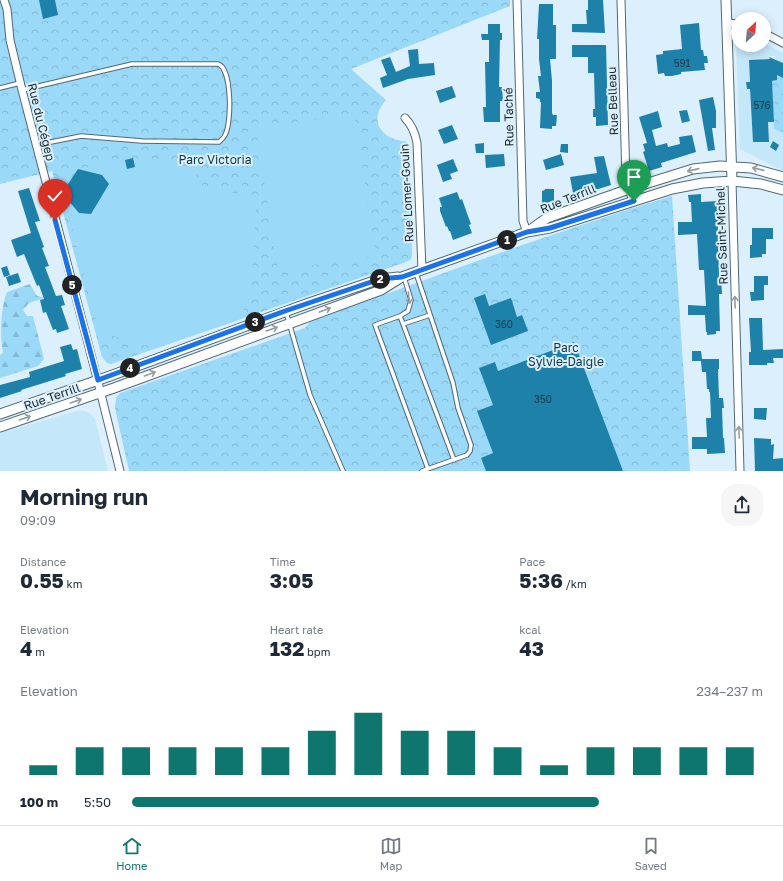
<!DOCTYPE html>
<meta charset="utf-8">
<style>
:root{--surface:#fff;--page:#f6f6f7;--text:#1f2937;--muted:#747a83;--line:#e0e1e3;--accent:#0f766e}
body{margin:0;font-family:"Golos Text",sans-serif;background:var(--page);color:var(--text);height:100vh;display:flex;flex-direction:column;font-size:15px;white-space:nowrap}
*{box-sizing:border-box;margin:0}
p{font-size:13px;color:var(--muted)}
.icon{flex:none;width:22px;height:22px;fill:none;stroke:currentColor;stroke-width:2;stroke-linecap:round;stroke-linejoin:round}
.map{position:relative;height:471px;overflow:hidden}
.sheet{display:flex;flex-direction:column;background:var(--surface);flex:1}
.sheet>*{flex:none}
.needle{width:26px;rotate:26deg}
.buttons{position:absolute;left:731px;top:12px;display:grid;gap:8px}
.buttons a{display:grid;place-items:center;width:40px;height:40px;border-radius:50%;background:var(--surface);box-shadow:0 2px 10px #0003;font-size:20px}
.pin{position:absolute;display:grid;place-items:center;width:34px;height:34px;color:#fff;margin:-41px -17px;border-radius:50% 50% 50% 0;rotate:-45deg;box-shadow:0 0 4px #0007}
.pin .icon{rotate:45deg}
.km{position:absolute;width:20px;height:20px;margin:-10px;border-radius:50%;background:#222;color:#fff;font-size:11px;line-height:20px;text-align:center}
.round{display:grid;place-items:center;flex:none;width:42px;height:42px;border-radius:16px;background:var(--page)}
.summary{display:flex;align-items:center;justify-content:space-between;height:68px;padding:0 20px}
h1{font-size:22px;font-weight:700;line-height:30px}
.stats{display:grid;grid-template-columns:repeat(3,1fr);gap:6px;height:68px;padding:4px 20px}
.stats div{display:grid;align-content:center}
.stats b{font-size:20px;font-weight:700}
.stats small{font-size:11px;font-weight:400}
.stats p{font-size:11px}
.chart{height:112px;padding:8px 20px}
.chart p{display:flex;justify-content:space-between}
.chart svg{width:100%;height:72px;margin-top:4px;stroke:var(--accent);stroke-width:6}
ul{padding:0 20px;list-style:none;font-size:13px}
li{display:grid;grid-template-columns:64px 48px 1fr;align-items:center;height:30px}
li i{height:10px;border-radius:5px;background:var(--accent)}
.dock{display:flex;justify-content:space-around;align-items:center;height:56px;border-top:1px solid var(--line);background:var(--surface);font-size:11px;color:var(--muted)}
.dock a{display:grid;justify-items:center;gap:2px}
.dock .active{color:var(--accent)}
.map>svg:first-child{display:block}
.built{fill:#c4e7f9}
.forest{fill:url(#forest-firs)}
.park{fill:url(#park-crowns)}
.pitch{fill:#9bd9f9}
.building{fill:#1e81a9}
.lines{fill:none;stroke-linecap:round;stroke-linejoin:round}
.service-casing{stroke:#516975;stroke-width:5.5}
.minor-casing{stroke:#516975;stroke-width:9}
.tertiary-casing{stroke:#516975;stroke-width:11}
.service{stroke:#fff;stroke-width:3.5}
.minor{stroke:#fff;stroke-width:7}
.tertiary{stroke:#fff;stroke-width:9}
.oneway{stroke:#989da0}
.route-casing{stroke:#fff;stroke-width:8}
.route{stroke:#1a73e8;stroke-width:5}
.labels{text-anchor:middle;stroke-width:4;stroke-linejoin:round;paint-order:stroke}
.number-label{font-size:10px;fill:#1c3c4a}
.street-label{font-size:12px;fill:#1b252b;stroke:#dbf0fc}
.park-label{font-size:12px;fill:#0c3546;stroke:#dbf0fc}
</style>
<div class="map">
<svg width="783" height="471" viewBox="0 0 783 471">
<defs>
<pattern id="forest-firs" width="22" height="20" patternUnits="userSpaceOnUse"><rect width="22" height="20" fill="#9bd9f9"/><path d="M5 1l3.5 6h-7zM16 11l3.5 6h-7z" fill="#85bad6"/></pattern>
<pattern id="park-crowns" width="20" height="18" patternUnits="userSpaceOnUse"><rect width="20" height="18" fill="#9bd9f9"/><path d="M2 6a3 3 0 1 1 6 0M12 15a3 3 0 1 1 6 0" fill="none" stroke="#85bad6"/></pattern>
</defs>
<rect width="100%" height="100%" fill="#dbf0fc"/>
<path class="built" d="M738,37v8h26v-2l19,10v10l-7,-2 -1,-5h-6l1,3 -21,1 1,22h-4l1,7h3l1,33h2v20h16l-1,-17 -2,-3h8v7l9,4v38l-43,-22 -4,-105z
M80,410l5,1 6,3 4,5 13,52h-108v-38z"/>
<path class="forest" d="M30,284l7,12 8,2 -16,5 -6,7 4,6h6l11,43 -6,7 -38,12v-23l3,-2c-3,-19 -3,-42 4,-61z"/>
<path class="park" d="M0,0h510v6l-159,63 35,31c-19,22 -4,40 22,42l4,112 -1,5 -5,3 -295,102 -4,-1 -5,-6 -50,-186 -52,13z
M777,75l6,3v55l-9,-4 -2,-48 5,-1z
M672,196l18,275h-561l-14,-63 1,-10 4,-5 185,-65 5,-6c120,-44 240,-89 362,-126z"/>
<path class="pitch" d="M354,114l22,142 -98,14 -22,-141z
M133,158l64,10 -2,21 62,6 -6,98 -12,27 -83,28 -57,-16 -36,-139 15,-24z"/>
<path class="building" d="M39,0h16l3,15 -15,4z
M588,0h15l2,33 -33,-1v-8h15l-1,-14h2z
M539,4h14v21h3v34h-6l2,22v32l1,2h4l-1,11h-4v3l-12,-1 1,-26h-1v-3l-4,-1v-6h4l-2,-16h3l-2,-17v-20h-2z
M699,23l2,27h2l1,6h3l1,7h-4l1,7 -24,2v2l-9,2h-7l-1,-3 -6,1 -2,-19 7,-1v-3l19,-2 -2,-24z
M488,24h12v9h2v7h-2l-1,47h3l1,14h-3v21h-16l-1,-15h3l-1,-45h4v-22h-7l-1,-6h7z
M572,45h34l2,80 -12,1v-9h-3v-8h2l-1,-36h-6v-16h-16z
M418,49l1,15 15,-1 1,12 -27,4 -25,9 -3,-10 7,-3 -6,-15 9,-3 6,15 14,-6 -2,-16z
M769,57l14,6v15l-6,-3v5l-5,1 2,41h-6l1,20h-16l-3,-53h-3l-1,-7h4l-1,-22 21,-1z
M452,86l4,11 -16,6 -4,-12z
M713,97l3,14v17h-4l3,22 -7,1 -9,-51z
M687,110l3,11 -8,2 -3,-12z
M658,111l4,16 -10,3 4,16 11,-3 1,4 12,-3 -1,-7 13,-2 4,17 -35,11 1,4 -13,4 -6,-19 2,-1 -2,-7 4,-1 -8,-26z
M452,125l6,14 -14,5 -6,-14z
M773,141l6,4 -3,6 -6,-4z
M484,143v10h-8l-1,-9z
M561,144h7v9l-8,-1z
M504,154l1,12 -19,2 -1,-13z
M561,154l3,11 -18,5 -3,-10z
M604,156l7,29 -16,5 -22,3 -3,-16 27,-4 -3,-16z
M133,158l2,9 -8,2 -2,-9z
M453,159l5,12 -8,3 2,5 -9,3 -6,-17z
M78,169l24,6 7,9 -18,30 -12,-1 -17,-20z
M29,188l11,33 -5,1 9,25 -2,1 7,18 -4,1 11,29 6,-1 3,10 -4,1 8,23 -12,4 -1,-4 -3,1 -7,-18 -3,1 -3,-13 4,-1 -5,-14 -2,1 -13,-32 -7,3 -6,-17 20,-7 -13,-42z
M545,189h9v17h-12v-15l3,-1z
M457,192l3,8 2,-1 6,17 3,8 -2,1 3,8 -19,7 -3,-9h-1l-2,-5 -1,1 -6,-16v-4h2l-3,-9z
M701,194v8l16,-1 1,15h3l1,10h-4l1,52h2l1,16h-3l1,37h-4v3l-9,1v-3h-1l-1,-17h-17v-10l18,1 -2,-36h-5l-2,-36 -19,1v-13h14l-1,-20h-2l-1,-7z
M752,228h21v11h-7v15h-4v3l-12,1v-13h2z
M7,266l3,9 -6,2 -3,-9z
M18,273l3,9 -12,4 -3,-9z
M754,276h14v9h-4v15l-13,1 -1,-9h4z
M485,294l4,12 22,-8 6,19 5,-2 6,16 -37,14 -17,-47z
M749,318h13l1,32 20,-1v9h-10l1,5h-7v2h-18v-13h2z
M574,342l49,129h-137l-5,-13 12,-5 -16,-42 16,-6 -14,-37 16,-6 3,9z
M71,344l2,6 4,-1 5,20 -17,5 1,2 -45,14 1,1 -22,7v-13l30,-8 -1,-5 35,-11 -4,-14z
M692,351h9l1,8h17v10h-1l1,29h4l1,10h-2l1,30h1l1,15 -18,1v-5h-15v-12h15l-1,-19h5l-1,-26h-1v-3h-2l-1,-17h-4l-1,-11h-9z
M754,408h13l-1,12 -12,-1z
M754,438l17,1v6l3,-1 -1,15 10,-1v13h-28z"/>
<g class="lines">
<defs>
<path id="service" d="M0,88l20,-5
M22,90l110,-26h86c14,4 14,59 7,71 -1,3 -4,5 -6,7l-77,-1 -61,-5 -45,9
M416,273l37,110 5,25 13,37 -1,6 -3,4 -45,16
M286,312l24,83 33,76
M400,316l8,-5 3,-11 -7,-23
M403,324l27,-9
M428,469l-53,-144 25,-9 54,144"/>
<path id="minor" d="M4,0l3,9 3,31 12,50 73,280 25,101
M517,0l6,221 4,11
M621,0l5,181 7,20
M727,23l11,1
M764,33l19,10
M405,118c7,7 10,14 12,25l5,127
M732,181l8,290"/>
<path id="tertiary" d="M726,0l6,181
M530,230l17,-12 82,-29 64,-20 27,-3 31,2 32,9
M0,414l110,-38 199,-73 71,-24 18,-2
M0,427l114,-39 267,-98 21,-13 125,-45 23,-4 122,-39 31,-6 29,-2 29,3 22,6"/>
</defs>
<use href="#service" class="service-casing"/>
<use href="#minor" class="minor-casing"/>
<use href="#tertiary" class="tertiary-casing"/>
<use href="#service" class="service"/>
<use href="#minor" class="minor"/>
<use href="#tertiary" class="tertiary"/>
</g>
<defs><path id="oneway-shaft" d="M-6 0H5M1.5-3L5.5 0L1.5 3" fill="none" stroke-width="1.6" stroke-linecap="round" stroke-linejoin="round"/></defs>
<g class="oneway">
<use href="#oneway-shaft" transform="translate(758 169) rotate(-167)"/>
<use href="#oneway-shaft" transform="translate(693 170) rotate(167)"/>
<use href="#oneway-shaft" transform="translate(409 298) rotate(84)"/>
<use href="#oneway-shaft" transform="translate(735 302) rotate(-92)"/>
<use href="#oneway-shaft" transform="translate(325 310) rotate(-20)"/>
<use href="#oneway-shaft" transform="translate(272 329) rotate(-19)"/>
<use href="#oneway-shaft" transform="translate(150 374) rotate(-20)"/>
<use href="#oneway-shaft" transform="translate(76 401) rotate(-19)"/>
<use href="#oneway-shaft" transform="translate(25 418) rotate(-19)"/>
<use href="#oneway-shaft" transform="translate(739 432) rotate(-92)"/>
</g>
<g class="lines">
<defs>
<path id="route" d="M55,220l43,160 187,-69 95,-32 22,-2 125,-45 23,-4 84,-27"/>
</defs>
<use href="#route" class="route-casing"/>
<use href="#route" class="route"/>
</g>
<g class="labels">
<g class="number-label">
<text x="682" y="67">591</text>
<text x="762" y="109">576</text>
<text x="504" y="328">360</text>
<text x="543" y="403">350</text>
</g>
<g class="street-label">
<text transform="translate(613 101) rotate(-92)" y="4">Rue Belleau</text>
<text transform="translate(509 117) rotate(-91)" y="4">Rue Taché</text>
<text transform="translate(41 122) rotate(76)" y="4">Rue du Cégep</text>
<text transform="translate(407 193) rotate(-93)" y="4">Rue Lomer-Gouin</text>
<text transform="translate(568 199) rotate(-22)" y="4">Rue Terrill</text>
<text transform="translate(722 236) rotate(-92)" y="4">Rue Saint-Michel</text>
<text transform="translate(52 397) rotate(-19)" y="4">Rue Terrill</text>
</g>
<g class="park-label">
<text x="215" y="164">Parc Victoria</text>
<text x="566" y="352">Parc<tspan x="566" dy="14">Sylvie-Daigle</tspan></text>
</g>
</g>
</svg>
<div class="buttons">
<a><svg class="needle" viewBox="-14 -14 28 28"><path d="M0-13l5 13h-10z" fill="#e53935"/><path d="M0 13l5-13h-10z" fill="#747a83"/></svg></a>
</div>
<div class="pin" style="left:634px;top:201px;background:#1e9e55"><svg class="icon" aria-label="arrive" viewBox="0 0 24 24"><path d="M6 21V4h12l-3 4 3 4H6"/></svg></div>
<div class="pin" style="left:55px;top:220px;background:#d93025"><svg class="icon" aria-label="check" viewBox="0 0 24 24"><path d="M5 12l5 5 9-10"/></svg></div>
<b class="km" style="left:507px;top:240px">1</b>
<b class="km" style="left:380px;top:279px">2</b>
<b class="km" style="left:255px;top:322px">3</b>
<b class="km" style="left:130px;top:368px">4</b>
<b class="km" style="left:72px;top:285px">5</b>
</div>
<section class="sheet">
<div class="summary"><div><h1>Morning run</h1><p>09:09</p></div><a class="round"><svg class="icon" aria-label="share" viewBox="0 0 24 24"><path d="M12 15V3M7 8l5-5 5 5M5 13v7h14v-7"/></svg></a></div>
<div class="stats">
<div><p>Distance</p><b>0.55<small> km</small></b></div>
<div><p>Time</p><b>3:05</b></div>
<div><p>Pace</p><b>5:36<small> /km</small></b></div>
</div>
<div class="stats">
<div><p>Elevation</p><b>4<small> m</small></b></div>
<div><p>Heart rate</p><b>132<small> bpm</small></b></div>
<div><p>kcal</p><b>43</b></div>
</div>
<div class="chart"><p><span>Elevation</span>234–237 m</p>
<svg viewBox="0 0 160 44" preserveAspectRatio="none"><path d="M5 44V38M15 44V27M25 44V27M35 44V27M45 44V27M55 44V27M65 44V17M75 44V6M85 44V17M95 44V17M105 44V27M115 44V38M125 44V27M135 44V27M145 44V27M155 44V27"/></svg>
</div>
<ul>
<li><b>100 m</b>5:50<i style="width:74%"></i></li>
</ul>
</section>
<nav class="dock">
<a class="active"><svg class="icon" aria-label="home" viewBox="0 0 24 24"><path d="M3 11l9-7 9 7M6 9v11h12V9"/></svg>Home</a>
<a><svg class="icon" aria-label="map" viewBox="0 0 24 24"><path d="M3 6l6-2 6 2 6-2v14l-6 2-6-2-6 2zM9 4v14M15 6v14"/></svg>Map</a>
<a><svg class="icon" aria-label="saved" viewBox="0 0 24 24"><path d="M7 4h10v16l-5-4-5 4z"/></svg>Saved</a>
</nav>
